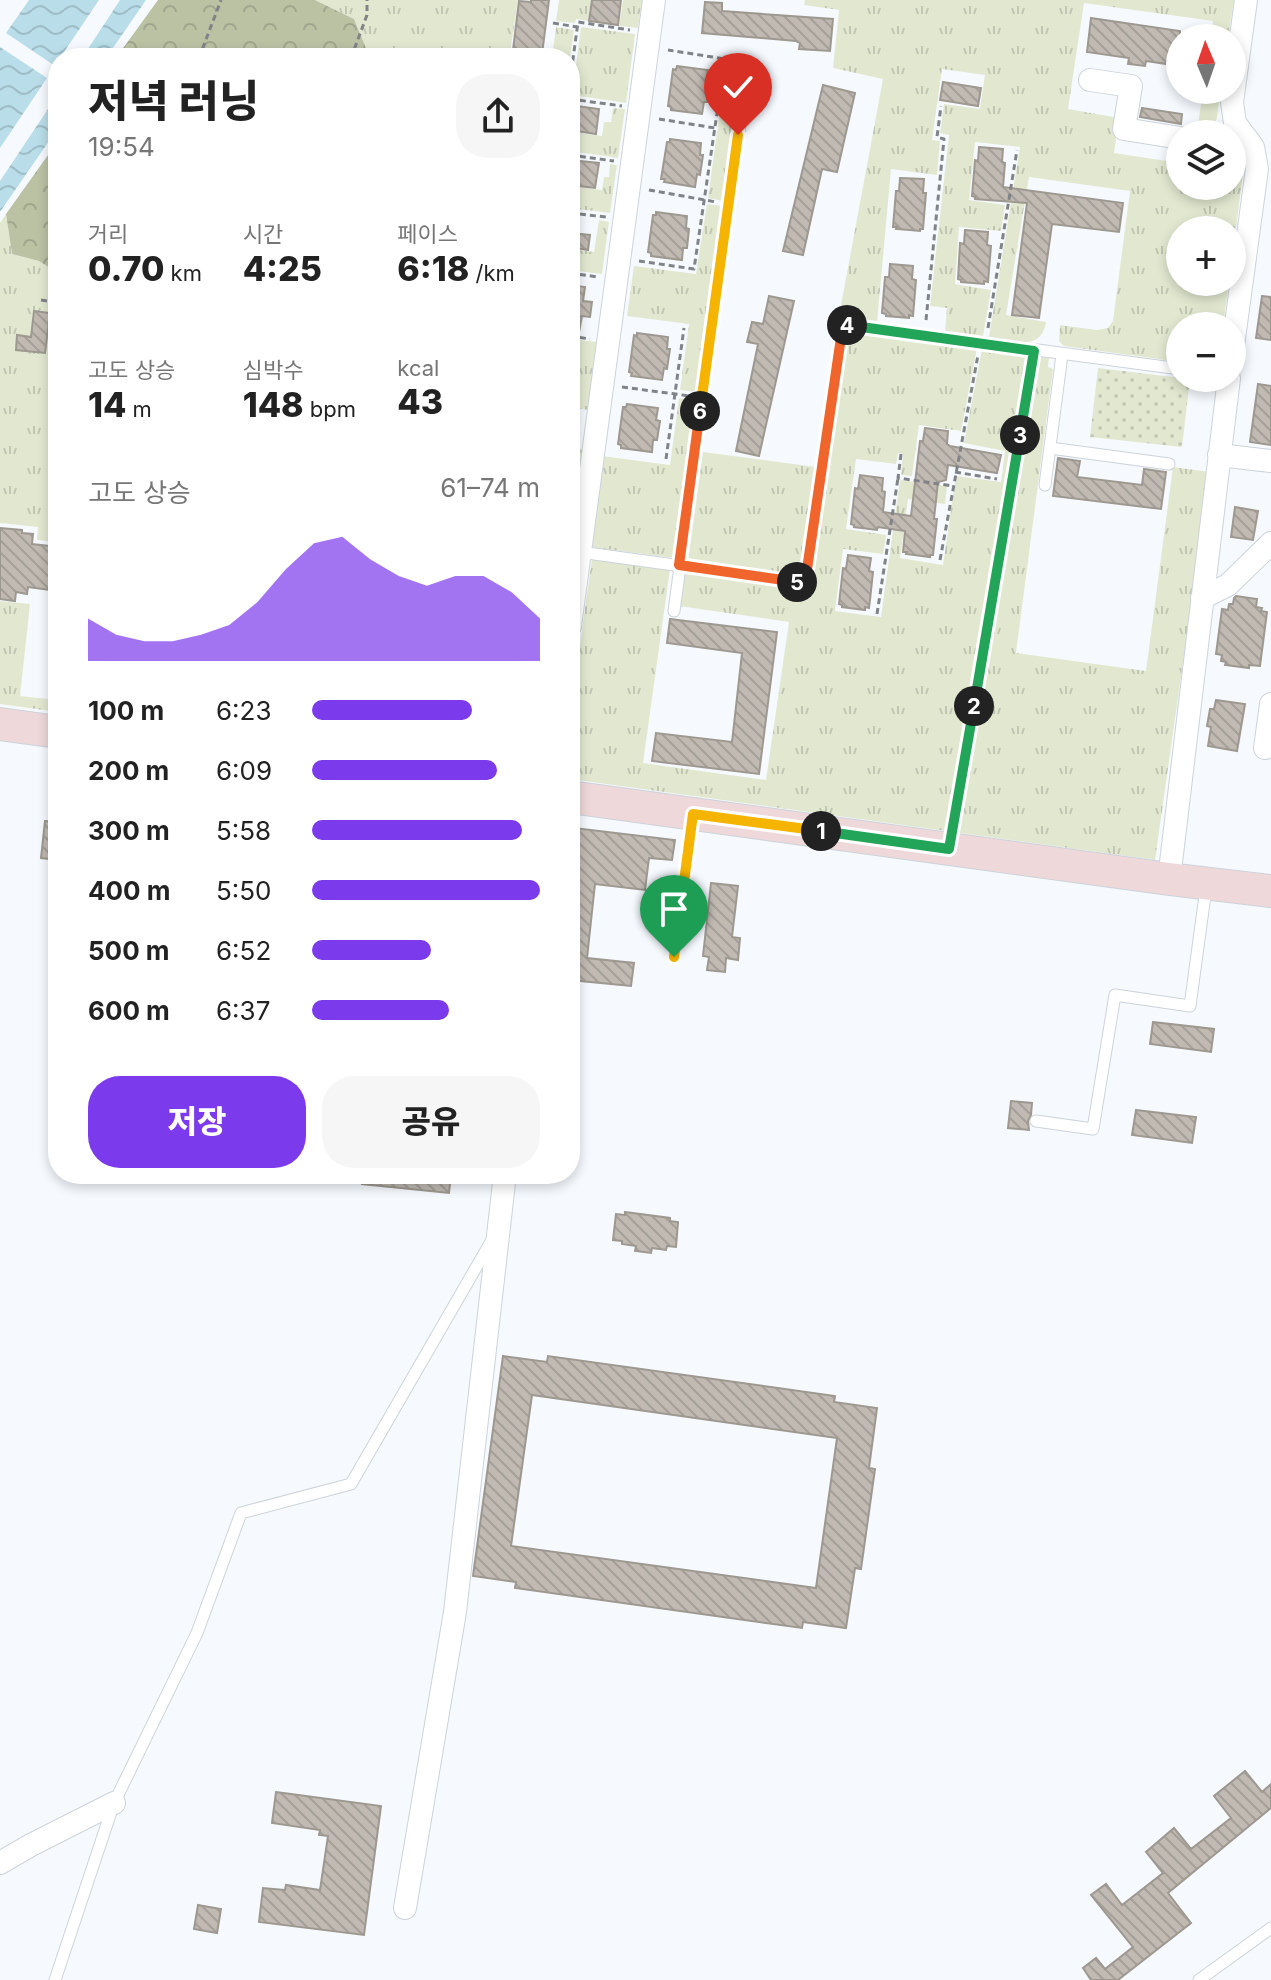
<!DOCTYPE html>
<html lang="ko">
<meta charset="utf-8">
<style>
:root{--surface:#fff;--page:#f6f6f6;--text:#222;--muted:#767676;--accent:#7c3aed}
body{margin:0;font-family:Inter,"Noto Sans KR",sans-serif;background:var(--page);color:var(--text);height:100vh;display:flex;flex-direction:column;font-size:30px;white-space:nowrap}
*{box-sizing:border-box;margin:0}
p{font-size:26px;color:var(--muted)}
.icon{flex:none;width:44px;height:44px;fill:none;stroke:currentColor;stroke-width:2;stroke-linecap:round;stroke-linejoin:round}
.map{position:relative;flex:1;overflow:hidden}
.drawer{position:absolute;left:48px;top:48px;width:532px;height:1136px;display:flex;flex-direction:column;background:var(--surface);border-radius:32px;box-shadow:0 4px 12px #0003}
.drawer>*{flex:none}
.needle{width:52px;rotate:358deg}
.buttons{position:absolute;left:1166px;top:24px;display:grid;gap:16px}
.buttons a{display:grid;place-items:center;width:80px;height:80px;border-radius:50%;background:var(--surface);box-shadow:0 4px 12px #0003;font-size:40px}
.pin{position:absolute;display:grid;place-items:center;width:68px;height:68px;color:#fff;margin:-82px -34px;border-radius:50% 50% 50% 0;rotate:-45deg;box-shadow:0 0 8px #0007}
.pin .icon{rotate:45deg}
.km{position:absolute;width:40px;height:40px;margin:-20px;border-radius:50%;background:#222;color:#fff;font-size:22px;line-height:40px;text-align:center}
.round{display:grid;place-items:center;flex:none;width:84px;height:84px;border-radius:32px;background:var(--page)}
.summary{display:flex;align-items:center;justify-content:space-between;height:136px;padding:0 40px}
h1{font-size:44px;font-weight:800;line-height:60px}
.stats{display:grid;grid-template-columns:repeat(3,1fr);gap:12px;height:136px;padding:8px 40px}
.stats div{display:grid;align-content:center}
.stats b{font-size:34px;font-weight:800}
.stats small{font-size:22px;font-weight:400}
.stats p{font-size:22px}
.chart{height:224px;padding:16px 40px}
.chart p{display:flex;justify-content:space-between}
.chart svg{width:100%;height:144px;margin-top:8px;fill:var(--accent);opacity:.7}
.cta{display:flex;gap:16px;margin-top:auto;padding:16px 40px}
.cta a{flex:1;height:92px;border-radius:32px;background:var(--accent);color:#fff;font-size:32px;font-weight:800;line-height:92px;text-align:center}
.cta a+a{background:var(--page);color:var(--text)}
ul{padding:0 40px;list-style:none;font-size:26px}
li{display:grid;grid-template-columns:128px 96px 1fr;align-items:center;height:60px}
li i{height:20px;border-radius:10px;background:var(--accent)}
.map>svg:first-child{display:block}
.grass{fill:url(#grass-tufts)}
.forest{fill:url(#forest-crowns)}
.park{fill:url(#park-dots)}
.water{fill:url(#water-waves)}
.building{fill:url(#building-back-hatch);stroke:#9d9890;stroke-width:2;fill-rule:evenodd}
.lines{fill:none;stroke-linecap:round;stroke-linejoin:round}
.lane-casing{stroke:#ccd3da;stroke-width:13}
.street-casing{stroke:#ccd3da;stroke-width:24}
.secondary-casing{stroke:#ccd3da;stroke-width:34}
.path{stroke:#808387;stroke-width:3;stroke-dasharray:6 4;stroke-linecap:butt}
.lane{stroke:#fff;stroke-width:11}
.street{stroke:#fff;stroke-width:22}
.secondary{stroke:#eed8da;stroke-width:32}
.split-1-casing{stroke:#fff;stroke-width:16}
.split-2-casing{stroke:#fff;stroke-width:16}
.split-3-casing{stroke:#fff;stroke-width:16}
.split-4-casing{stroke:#fff;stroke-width:16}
.split-5-casing{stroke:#fff;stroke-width:16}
.split-6-casing{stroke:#fff;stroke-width:16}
.split-7-casing{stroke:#fff;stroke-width:16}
.split-1{stroke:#f5b400;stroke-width:10}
.split-2{stroke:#22a559;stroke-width:10}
.split-3{stroke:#22a559;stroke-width:10}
.split-4{stroke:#22a559;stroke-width:10}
.split-5{stroke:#f0652b;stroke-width:10}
.split-6{stroke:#f0652b;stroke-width:10}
.split-7{stroke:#f5b400;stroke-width:10}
</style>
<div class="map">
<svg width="1271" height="1980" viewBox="0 0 1271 1980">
<defs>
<pattern id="grass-tufts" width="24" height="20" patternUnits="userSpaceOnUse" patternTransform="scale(2)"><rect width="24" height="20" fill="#e2e8d0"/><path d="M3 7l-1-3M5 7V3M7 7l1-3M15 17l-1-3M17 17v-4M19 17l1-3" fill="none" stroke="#c1c6b2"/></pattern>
<pattern id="forest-crowns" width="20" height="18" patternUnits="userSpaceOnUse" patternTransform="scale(2)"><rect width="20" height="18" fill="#bbc2a4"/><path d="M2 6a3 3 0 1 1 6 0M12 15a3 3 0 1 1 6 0" fill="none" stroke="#a0a68c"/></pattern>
<pattern id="park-dots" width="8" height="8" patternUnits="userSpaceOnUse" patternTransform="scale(2)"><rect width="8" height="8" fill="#e2e8d0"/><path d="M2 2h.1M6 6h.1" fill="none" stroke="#c1c6b2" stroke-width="1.8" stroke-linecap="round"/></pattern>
<pattern id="water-waves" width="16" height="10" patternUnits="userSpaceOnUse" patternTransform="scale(2)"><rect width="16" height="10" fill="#b9dee9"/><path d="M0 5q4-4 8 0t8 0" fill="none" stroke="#9ebdc7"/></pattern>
<pattern id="building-back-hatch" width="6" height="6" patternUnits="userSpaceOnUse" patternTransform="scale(2)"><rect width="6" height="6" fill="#c0bab2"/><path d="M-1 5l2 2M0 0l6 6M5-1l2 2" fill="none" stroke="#a49f98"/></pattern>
</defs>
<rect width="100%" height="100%" fill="#f6faff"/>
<path class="grass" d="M315,0h203l-8,53 35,5h-179v-10l-12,-29z
M559,0h32l-3,21 -12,-2 -1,4 -19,-2z
M623,0h19l-4,28 -19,-2z
M805,0h429l-6,38h-17l2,-17 -129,-18 -16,106 51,9 -5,35 66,10v23h52v-31l6,4 5,15 -11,84v-28h-52v52h49l-6,44h-43v36l-116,-16 -5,-5 1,-16 37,5 11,-2 5,-7 17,-130 -101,-14 -23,138 40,7c-5,31 -34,18 -57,15l31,-190 -45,-5 -6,58 36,5 -4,26 -42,-4 -4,57 36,6 -8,46 -38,-5 2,-23 -17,-2 19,-171 -9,-2 4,-29 36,5 5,-34 -43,-6 -10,71 8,1 -3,34 -46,-6 -14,154 -38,-7 44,-237 -50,-11 6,-58 -35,-5z
M556,27l18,3 -4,28h-18z
M581,27l54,7 -9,69 -54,-8z
M727,60l13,2 -17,139 -15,-3z
M1203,90h17c-1,9 -2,37 -9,41 -4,3 -9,1 -14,1z
M613,108l12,1 -7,49 -48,-7v-19l32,4 2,-14h7z
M610,164l7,1 -7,48 -40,-5v-22l32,4 2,-13h5z
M707,204l15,2 -25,186 -17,-2 9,-66 -62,-8 7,-50 62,8z
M6,214l6,40 27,7 19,12v269l-21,-2 1,-13 -38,-4v-300z
M599,220l10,2 -7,52 -32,-4v-21l24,3z
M848,330l129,18 -16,83 -42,-6 -7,51 -11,-1 2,-21 -5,-1 -2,11 -40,-5 -10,70 40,6 -3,19 -40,-5 -8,62 46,6 19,-137 47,6 -2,18 -37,-5 -8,59 43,7 13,-89 45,6 4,-31 -41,-8 18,-94 67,9 -1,9 5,2 -37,284 130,18 27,-204 37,5 -55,388 -585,-81v-64l22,-156 78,10 -27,194 123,17 23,-158 -110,-16 5,-35 128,18z
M570,339l28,3 -10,68 -18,-3z
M679,398l17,2 -22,158 -84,-11 12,-91 68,9z
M570,448l14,2 -14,94z
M703,452l113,15 -15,110 -113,-15z
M0,601l30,3 -10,92 38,4v12l-58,-8z"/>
<path class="forest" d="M158,0h157l39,19 12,29v10h-250z
M58,141v132l-19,-12 -27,-7 -6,-40z"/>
<path class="park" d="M1098,368l92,11 -8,68 -92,-10z"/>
<path class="water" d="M29,0h70l-39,58h-2l-3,8 -49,-33z
M120,0h26l-40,58h-24z
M0,47l47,31 -47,70z
M58,94v34l-58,84v-31z"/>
<path class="building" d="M531,0h18l-7,54 -29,-4 6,-49 12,1z
M592,0h29l-3,25 -29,-4z
M705,2l17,1v8l111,8 -3,32 -31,-2 1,-6 -4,-2 -94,-8z
M1091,18l89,13v35l-34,-5 -1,5 -17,-2 1,-6 -42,-6z
M677,66l31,4 -2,12 4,1 -3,19h-3l-2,12 -31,-4v-3l-3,-1 5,-37 3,1z
M943,82l38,6 -3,18 -38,-6z
M823,85l32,8 -18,79 -15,-3 -19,86 -20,-4z
M570,105l29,4 -3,25 -26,-4z
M1142,108l40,6 -1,10 -41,-7z
M670,139l31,4 -1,12h3l-3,20 -3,-1 -2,13 -31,-5 1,-3h-4l6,-37h3z
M979,147l24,2 -1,13 3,1 -2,24 120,16 -4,29 -67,-8 -13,94 -27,-3 15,-112 -52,-4v-2l-3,-1 3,-36 3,1z
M570,160l29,3 -4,25 -25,-3z
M900,178l24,1 -1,14h3l-3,36h-3v2l-24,-2 1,-2h-4l3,-36h3z
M656,212l31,4 -1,12 3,1 -2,19h-4l-1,12 -31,-4v-3l-3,-1 5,-37h3z
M965,230l23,2 -1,13 4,1 -3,36 -4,-1v3l-23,-2v-2l-3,-1 2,-36 4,1z
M570,233l20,2 -2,15 -18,-3z
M890,264l23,2 -1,13 4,1 -3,36 -4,-1v3l-23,-2v-2l-4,-1 3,-36h4z
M570,285l15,2 -2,14 9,1 -2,15 -8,-1 -3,16h-9z
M769,296l25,5 -35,155 -23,-5 22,-107 -11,-2 5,-20 11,2z
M1262,296l9,1v43l-15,-2z
M34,311l16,2 -5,40 -29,-3 1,-15 14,2z
M637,333l31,4 -1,12h3l-3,20 -3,-1 -2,12 -31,-4 1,-3 -3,-1 5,-37 3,1z
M1258,384l13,2v59l-21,-3z
M627,404l31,4 -2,12 4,1 -3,19h-4l-1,12 -31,-4v-3l-3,-1 5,-37h3z
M925,428l23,3 -1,13 3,2 51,9 -4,18 -49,-8 -2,15 -8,2 -4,37h3l-4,36h-3v2l-24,-3 1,-2h-4l2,-21 -27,-4 -1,3 -23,-3v-2l-3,-1 4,-36 3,1 2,-14 23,3 -1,13 3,1 -2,20 28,4 9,-75h3z
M1058,458l22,3 -3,16 65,8 2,-16 22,3 -5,37 -108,-13z
M1235,507l23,4 -5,29 -22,-3z
M0,528l22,2v3l11,1 -1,10 26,3v44l-30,-4 -1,7 -11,-2 -1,9 -15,-2z
M848,555l23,3 -2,13 4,1 -3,28 -1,8 -4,-1v3l-23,-3v-2l-3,-1 4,-36 3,1z
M1236,596l21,3 -1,8 6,1 -1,3 6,1 -7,54 -11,-1v3l-24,-3 1,-3 -5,-1 1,-6 -6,-1 6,-45 6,1 1,-6h4l1,-6z
M670,619l107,13 -18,142 -107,-13 4,-28 76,9 10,-89 -75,-10z
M1216,700l29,4 -8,47 -29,-5 3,-19 -4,-1 3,-17h4z
M45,821l13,1v38l-17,-2z
M574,828l101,12 -3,20 -23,-2 -4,32 -50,-6 -8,74 47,5 -3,23 -61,-6 2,-37h-2v-82z
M711,883l27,3 -6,51 8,1 -2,22 -12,-2 -1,14 -18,-2 2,-13 -6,-1z
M1153,1022l61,7 -3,23 -61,-8z
M1011,1101l21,2 -1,12 -3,6 1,9 -21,-2z
M1136,1110l60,7 -4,26 -60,-8z
M363,1174h88l-2,19 -87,-9z
M625,1212l45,6v3l8,1 -2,25 -9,-1 -1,4 -14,-2 -1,5 -16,-2 1,-5 -14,-2v-3l-9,-1 3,-26 9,1z
M503,1356l44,6 1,-6 287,40 -1,6 43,6 -8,60 6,1 -14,100 -6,-1 -9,60 -43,-6 -1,6 -287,-40 1,-6 -43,-6zM532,1395l305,43 -21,150 -305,-42z
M1245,1771l17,21 9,-8v24l-103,85 23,30 -73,57h-27l-8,-12 13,-10 9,11 28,-22 -42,-52 15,-11 16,21 41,-32 -17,-21 28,-24 17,21 40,-31 -17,-22z
M276,1792l105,14 -17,129 -105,-13 4,-34 22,2 1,-5 34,5 8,-54 -9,-1 1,-5 -48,-7z
M198,1905l23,4 -4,24 -23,-4z"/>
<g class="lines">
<defs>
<path id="lane" d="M1050,448l119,16
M1045,485l17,-130
M580,552l225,31 38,-259 337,45
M674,611l74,-545
M674,957l18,-139
M1036,1121l57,8 22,-134 75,11 16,-118
M55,1980l59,-177 83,-170 44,-120 110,-29 141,-244
M1199,1980l72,-52"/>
<path id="street" d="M1090,80l41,6 -7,43 56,9
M1232,353l25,-184 -4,-22 -18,-24 -3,-21 14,-102
M1219,455l52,6
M1202,598l26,-13 43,-42
M570,626l84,-626
M1265,748l6,-44
M1169,879l60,-501
M0,1863l31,-18 83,-42
M405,1908l50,-296 50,-438"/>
<path id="secondary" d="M0,724l58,8
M570,797l599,82 102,12"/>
</defs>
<use href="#lane" class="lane-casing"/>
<use href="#street" class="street-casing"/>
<use href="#secondary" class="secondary-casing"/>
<path class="path" d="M553,23l24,4
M199,58l22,-58
M351,58l16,-43v-15
M570,81l8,-59 52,8
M570,99l52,7
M659,119l56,9
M570,155l44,6
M649,190l67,12
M570,213l36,4
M639,261l55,8 31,-210 -57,-9
M570,273l28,4
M41,300l17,3
M926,320l18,-181 -7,-2 4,-31
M988,328l29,-178
M570,336l20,3
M622,387l68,9
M901,454l-3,24 55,8
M666,459l18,-131
M955,472l42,7
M940,560l38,-205
M877,614l21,-136
M953,824l79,-462"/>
<use href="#lane" class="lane"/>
<use href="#street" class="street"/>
<use href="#secondary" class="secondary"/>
</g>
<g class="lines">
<defs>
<path id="split-1" d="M674,957l19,-143 128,17"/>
<path id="split-2" d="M821,831l128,18 25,-143"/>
<path id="split-3" d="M974,706l46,-271"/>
<path id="split-4" d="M847,325l187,26 -14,84"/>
<path id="split-5" d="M797,582l8,1 38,-259 4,1"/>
<path id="split-6" d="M700,411l-21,154 118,17"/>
<path id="split-7" d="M700,411l38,-276"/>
</defs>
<use href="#split-1" class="split-1-casing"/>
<use href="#split-2" class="split-2-casing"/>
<use href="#split-3" class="split-3-casing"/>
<use href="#split-4" class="split-4-casing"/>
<use href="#split-5" class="split-5-casing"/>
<use href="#split-6" class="split-6-casing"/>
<use href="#split-7" class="split-7-casing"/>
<use href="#split-1" class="split-1"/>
<use href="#split-2" class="split-2"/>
<use href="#split-3" class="split-3"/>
<use href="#split-4" class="split-4"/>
<use href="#split-5" class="split-5"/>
<use href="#split-6" class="split-6"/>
<use href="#split-7" class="split-7"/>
</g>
</svg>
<div class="buttons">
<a><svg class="needle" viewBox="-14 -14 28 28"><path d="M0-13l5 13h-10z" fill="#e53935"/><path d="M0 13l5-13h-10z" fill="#767676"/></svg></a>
<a><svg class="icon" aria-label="layers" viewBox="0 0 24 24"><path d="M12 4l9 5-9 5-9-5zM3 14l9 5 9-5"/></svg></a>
<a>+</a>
<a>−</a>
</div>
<div class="pin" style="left:674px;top:957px;background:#1e9e55"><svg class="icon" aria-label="arrive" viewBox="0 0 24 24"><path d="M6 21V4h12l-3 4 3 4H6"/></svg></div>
<div class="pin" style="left:738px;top:135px;background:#d93025"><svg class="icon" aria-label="check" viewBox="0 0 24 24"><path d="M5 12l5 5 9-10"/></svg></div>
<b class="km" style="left:821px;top:831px">1</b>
<b class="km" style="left:974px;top:706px">2</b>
<b class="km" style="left:1020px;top:435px">3</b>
<b class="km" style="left:847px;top:325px">4</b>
<b class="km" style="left:797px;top:582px">5</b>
<b class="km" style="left:700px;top:411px">6</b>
<section class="drawer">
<div class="summary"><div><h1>저녁 러닝</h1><p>19:54</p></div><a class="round"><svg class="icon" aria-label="share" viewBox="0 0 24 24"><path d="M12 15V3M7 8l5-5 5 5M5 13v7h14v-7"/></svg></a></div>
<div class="stats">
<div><p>거리</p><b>0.70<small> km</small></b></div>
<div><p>시간</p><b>4:25</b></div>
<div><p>페이스</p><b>6:18<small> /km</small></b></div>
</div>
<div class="stats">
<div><p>고도 상승</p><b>14<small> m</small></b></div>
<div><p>심박수</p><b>148<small> bpm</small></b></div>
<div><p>kcal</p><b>43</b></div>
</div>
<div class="chart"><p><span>고도 상승</span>61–74 m</p>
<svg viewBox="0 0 160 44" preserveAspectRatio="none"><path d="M0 44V31L10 36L20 38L30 38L40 36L50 33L60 26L70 16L80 8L90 6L100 13L110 18L120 21L130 18L140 18L150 23L160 31V44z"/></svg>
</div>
<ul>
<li><b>100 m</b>6:23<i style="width:70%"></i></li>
<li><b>200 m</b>6:09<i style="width:81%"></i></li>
<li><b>300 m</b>5:58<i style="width:92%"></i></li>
<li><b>400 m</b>5:50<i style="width:100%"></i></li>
<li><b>500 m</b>6:52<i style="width:52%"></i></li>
<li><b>600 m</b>6:37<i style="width:60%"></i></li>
</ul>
<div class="cta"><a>저장</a><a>공유</a></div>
</section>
</div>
